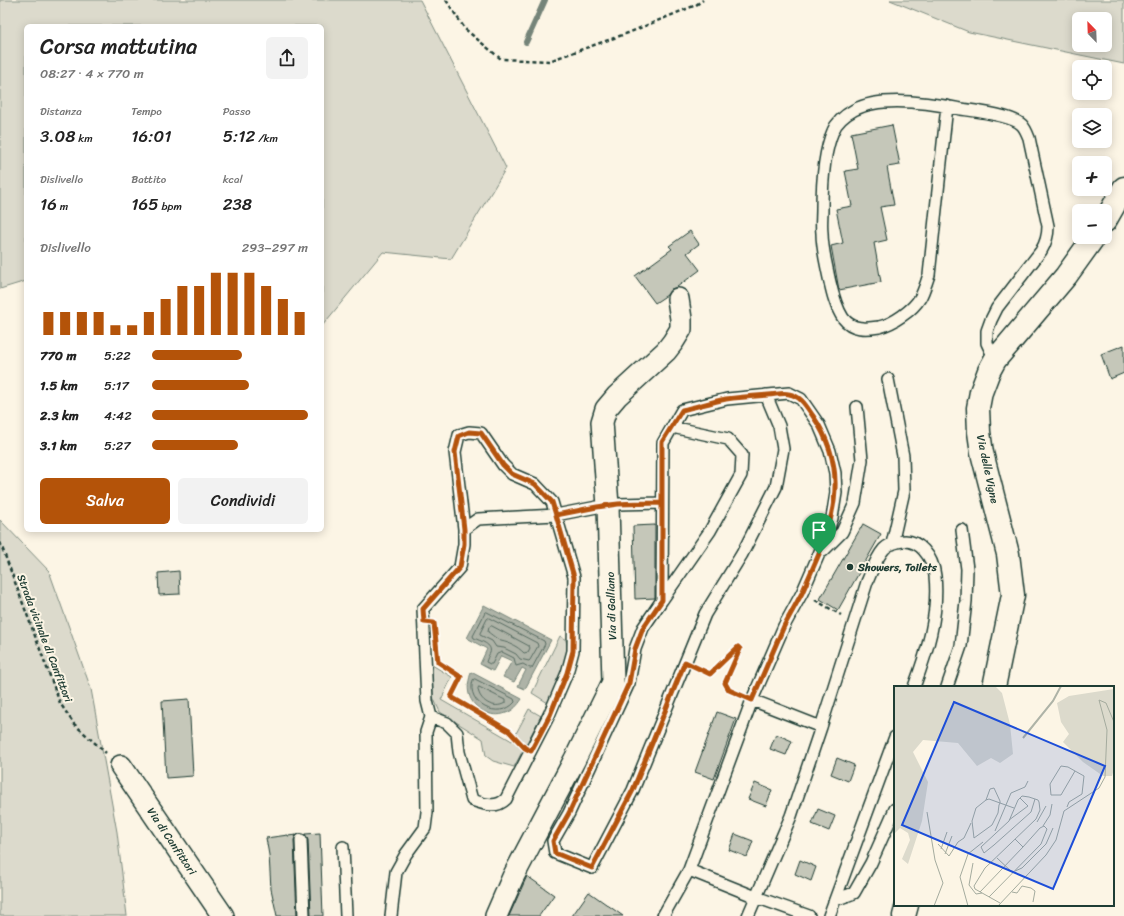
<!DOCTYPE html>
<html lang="it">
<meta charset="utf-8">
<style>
:root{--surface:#fff;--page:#f2f2f2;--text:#222;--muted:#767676;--accent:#b45309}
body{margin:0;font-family:Sriracha,sans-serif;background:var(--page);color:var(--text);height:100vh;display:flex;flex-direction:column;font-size:15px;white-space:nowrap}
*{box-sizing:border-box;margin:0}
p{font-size:13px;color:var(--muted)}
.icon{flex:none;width:22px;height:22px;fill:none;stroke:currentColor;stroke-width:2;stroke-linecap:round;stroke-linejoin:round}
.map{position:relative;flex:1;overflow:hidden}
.side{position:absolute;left:24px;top:24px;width:300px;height:508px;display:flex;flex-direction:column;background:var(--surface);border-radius:6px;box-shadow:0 2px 10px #0003}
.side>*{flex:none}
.needle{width:26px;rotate:337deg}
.tools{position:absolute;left:1072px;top:12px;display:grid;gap:8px}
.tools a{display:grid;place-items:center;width:40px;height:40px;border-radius:6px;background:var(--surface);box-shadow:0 2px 10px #0003;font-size:20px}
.pin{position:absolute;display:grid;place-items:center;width:34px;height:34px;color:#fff;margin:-41px -17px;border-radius:50% 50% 50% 0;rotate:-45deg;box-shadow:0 0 4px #0007}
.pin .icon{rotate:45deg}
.round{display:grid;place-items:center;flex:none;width:42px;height:42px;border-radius:6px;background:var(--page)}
.head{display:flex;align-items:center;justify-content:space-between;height:68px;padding:0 16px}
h1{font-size:22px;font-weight:600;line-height:30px}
.metrics{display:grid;grid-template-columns:repeat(3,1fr);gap:6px;height:68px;padding:4px 16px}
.metrics div{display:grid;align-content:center}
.metrics b{font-size:17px;font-weight:600}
.metrics small{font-size:11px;font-weight:400}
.metrics p{font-size:11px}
.chart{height:112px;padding:8px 16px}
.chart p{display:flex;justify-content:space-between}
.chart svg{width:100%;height:72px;margin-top:4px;stroke:var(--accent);stroke-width:6}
.button{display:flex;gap:8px;margin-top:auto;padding:8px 16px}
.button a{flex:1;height:46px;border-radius:6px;background:var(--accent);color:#fff;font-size:16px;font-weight:600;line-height:46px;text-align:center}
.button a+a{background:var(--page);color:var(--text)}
ul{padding:0 16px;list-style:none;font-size:13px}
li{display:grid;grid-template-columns:64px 48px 1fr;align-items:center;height:30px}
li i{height:10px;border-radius:5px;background:var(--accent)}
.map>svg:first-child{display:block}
.green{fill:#dcdacc;stroke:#7e8c80;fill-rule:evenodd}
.water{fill:#aeb3a7;stroke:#758479}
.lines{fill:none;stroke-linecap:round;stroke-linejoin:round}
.shore{stroke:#586c62;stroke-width:1}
.stream{stroke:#758479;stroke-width:6}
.building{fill:#c5c7b9;stroke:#1f3d34}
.service-casing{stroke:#1f3d34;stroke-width:14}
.minor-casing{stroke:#1f3d34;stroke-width:24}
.tertiary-casing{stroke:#1f3d34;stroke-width:25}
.path{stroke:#1f3d34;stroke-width:2.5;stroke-dasharray:4 3;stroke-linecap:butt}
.service{stroke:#fcf5e5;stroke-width:11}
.minor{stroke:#fcf5e5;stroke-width:21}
.tertiary{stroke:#fcf5e5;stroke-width:22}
.route-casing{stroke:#fff;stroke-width:8}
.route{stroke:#b45309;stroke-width:5}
.poi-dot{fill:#1f3d34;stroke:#fcf5e5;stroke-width:1.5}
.labels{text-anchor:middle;stroke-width:4;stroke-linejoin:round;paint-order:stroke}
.street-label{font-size:11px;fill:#1f3d34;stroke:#fcf5e5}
.poi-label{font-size:11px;font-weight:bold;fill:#1f3d34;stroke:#fcf5e5;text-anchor:start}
.inset-river{fill:none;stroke:#aeb3a7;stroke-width:2}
.inset-road{fill:none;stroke:#a4ab9e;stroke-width:1}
.view{fill:#1d4ed8;fill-opacity:0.15;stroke:#1d4ed8;stroke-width:2}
.inset-edge{fill:none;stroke:#1f3d34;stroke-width:2}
</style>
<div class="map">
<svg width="1124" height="916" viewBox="0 0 1124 916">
<rect width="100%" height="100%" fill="#fcf5e5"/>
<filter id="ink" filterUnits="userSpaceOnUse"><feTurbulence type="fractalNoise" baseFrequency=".025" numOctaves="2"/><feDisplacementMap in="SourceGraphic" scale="8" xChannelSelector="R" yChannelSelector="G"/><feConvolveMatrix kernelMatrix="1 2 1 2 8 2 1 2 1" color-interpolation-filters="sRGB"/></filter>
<g filter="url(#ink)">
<path class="green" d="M0,0h420l86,168 -55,91 -68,-7 -61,74v-300h-296v255l-26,8z
M890,0h234v64l-155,-32zM1079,19h26v26h-26z
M0,520l49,51 42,118 26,143 10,84h-127z
M560,636l6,4 2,11 -6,21 -14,31 -16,-10z
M432,665l20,12 -11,23 71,41 17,-32 12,7 -27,51 -21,-6 -7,-5 -3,-17 -43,-27 -7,-15z"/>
<path class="water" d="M484,605l67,35 -26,49 -7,-3 8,-16 -4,-2 -8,14 -11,-5 9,-16 -11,-5 -8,15 -13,-7 7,-15 -20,-11z
M471,672l51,27c-4,6 -9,12 -16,14 -15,6 -33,-4 -37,-19 -2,-8 0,-14 2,-22z"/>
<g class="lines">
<path class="shore" d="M487,612l57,29 1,3 -13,24h-2l-7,-4 -7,2 -2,-8 -12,-6 -5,2 -5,10h-2l-4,-2c1,-3 2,-6 4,-9 3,-9 -10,-12 -16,-15l-1,-2 12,-23z
M489,618l48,25 1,3 -8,14 -1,1 -9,-2 -4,-5 -12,-6 -8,-1 -4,-6 -12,-6v-2l7,-14z
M492,626l37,20 1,2 -2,4 -4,1c-7,-7 -14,-10 -23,-12 -3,-1 -10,-7 -13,-9l1,-5z
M475,679l39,20 1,3c-16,19 -50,2 -42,-22z
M479,687l26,13v3c-11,7 -26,-2 -27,-14z"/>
<path class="stream" d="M526,42l19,-42"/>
</g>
<path class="building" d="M892,125l8,40 -13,2 7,38 -14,2 7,33 -13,3 7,39 -42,8 -8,-44 12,-3 -7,-34 16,-3 -7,-35 13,-2 -7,-36z
M690,231l9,13 -12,9 13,17 -23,17 -6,2 -4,6 -12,8 -20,-27 37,-27 -3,-3z
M1124,345v28l-14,6 -9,-25z
M863,524l18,10 -43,76 -18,-11z
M655,525v73l-20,1 -2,-73z
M179,571l1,23 -21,1 -1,-22z
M189,699l4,77 -27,2 -4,-77z
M717,712l19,7 -22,60 -19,-7z
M776,734l16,7 -6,14 -16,-6z
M837,758l17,7 -6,16 -17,-7z
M755,783l17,7 -6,16 -18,-7z
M818,809l17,7 -6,15 -17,-7z
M320,833l3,83h-12l-3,-76 -3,-6z
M735,834l18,7 -6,16 -18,-7z
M288,835v1l8,-1 -2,5 3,76h-20l-6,-27 -2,-34 -3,-17z
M800,860l16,7 -5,14 -16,-7z
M527,876l27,19 -15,21h-30z
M589,892l34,24h-51z"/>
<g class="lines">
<defs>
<path id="service" d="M947,106l-18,169c-3,8 -5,16 -9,23 -7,12 -27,26 -41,29 -13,2 -27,3 -36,-9 -8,-12 -11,-27 -14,-40 -3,-15 -7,-30 -7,-45 -1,-8 0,-16 0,-24 0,-24 1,-55 11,-78 3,-8 12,-16 21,-21 27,-15 77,-7 107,-1 14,2 51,6 61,16 3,3 5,8 7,13l19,88c0,10 -2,17 -7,25l-44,57 -6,12 -4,11v12l8,17
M888,379l15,77 1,35 -12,53
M464,529l-9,-77 4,-17 10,-3 12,1 22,32 9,9 23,10 17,18 22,75 -1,74 -6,22 -18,42 -43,84c-10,10 -22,5 -34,1l-13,-48 -2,-19 -10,-10 -16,-6 -4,-16 -4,-92 37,-42 4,-23v-15l14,-10 78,-4 41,-8 21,-3 44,-1
M823,551l19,-19 13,-29 7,-43 -5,-53
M662,600l48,-69 31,-56 1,-20 -14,-16 -56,-12
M947,687l14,-41 5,-45 1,-32 -5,-39
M752,700l69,27 46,-145c5,-11 9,-24 17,-33 4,-4 9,-6 14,-7 21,-6 35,16 37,34 4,39 -8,76 -21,111
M301,840l3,76
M343,847l3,69
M689,870l67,27 53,19
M835,900l19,-7 17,-30 24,-54
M391,916l5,-44 10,-18 19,-26 2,-16 -1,-80 5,-15
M663,916l26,-46 63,-170 32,-74 18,-33 17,-39 7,-16 6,-20 4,-25 -1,-20 -5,-22 -11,-26 -18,-26 -12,-6 -62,6 -45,11 -19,33 -1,157 -19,28 -8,21 -6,34 -60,130 -16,28 2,12 37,15 41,-78 72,-176 37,-60 34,-67 7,-38 -4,-23 -13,-31
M748,916l43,-100 30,-89
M829,916l66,-179"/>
<path id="minor" d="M121,766l102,150
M496,916l17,-39 62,-118 38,-77 -5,-176 -6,-84 4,-13 11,-13 49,-45 7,-9 8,-13v-10l-3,-20"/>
<path id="tertiary" d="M1105,221l19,-33
M994,687l19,-92 -5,-41 -26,-101 -3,-21 -1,-24 3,-16 8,-21 6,-11 71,-84 28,-39
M904,916l3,-11"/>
</defs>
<use href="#service" class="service-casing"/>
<use href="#minor" class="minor-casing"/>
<use href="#tertiary" class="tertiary-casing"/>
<path class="path" d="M446,0l19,29 36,30 48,2 79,-28 68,-28 7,-5
M0,542l60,161 14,21 32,29
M815,600l26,15
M441,664l20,13 -10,20 58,34 9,10
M700,669l10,5 28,-27 2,2 -15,34 4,7 10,4"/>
<use href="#service" class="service"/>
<use href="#minor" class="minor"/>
<use href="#tertiary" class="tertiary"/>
</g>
</g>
<g class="lines" filter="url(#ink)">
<defs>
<path id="route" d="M819,554c20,-50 25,-92 -6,-138 -7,-10 -12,-20 -24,-22 -6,-2 -14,1 -21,1 -14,1 -29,2 -42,4 -15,3 -30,8 -44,11l-20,32v61l-44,1 -21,3 -41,8 -4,-13 -17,-18 -23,-10 -9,-9 -22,-32 -12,-1 -10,4 -4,16 9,77v15l-4,23 -37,42 1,13 10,1 4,39 23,15 -10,20 58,34 16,17 6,3 19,-36 17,-42 6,-22 1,-74 -18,-62c21,-4 41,-9 62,-11 15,-1 30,-1 44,-1v97l-19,28 -8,21 -6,34 -60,130 -16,28 2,12 37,15 41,-78 52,-128 25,12 28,-27 2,2 -15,34 4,7 23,10 32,-74 18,-33 17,-39"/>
</defs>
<use href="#route" class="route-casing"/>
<use href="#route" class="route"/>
</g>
<circle class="poi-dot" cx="850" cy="567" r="4"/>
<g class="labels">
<g class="street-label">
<text transform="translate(988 469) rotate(78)" y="4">Via delle Vigne</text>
<text transform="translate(611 606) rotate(-92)" y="4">Via di Galliano</text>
<text transform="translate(45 638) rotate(69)" y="4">Strada vicinale di Canfittori</text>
<text transform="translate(172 841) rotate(56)" y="4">Via di Canfittori</text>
</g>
<g class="poi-label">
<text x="858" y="571">Showers, Toilets</text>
</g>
</g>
<g transform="translate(894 686)">
<rect width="220" height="220" fill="#fcf5e5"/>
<path d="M0,0h101l7,7 8,31 3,30 -13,9 -9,-5 -14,8 -19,-23 -35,-3 -10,12 15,30 -6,39 -14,43 -6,-5 8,-19 -2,-7 -8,-5 -6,6zM220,3v80l-2,7h-9l-20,-14 -20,-20 6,-8 -8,-12 -4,-19 12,-7z" fill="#dcdacc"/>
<path class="inset-river" d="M129,52l30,-37 8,-15"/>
<path class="inset-road" d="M92,114l4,-11 4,-1 6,13v2l-1,2 -1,8 -6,12 -18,13 -2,-17 4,-13 10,-8 3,-1 11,4 14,5M173,121l2,-5 13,-8 2,-18 -9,-5 -7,-4 -7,-1 -11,18 1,11h10l14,-24M33,126l8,48 8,23 -9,23M115,134l19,-14 -8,-8M143,136l9,-16M149,140l7,-11 2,-11M101,145l16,-38 14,-6 3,-6M44,158l11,12 9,-14 6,-4 7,-15M47,163l6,-17M51,168l7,-18M103,172l16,15M79,177l-4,22 7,9 6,-1M121,185l7,-3 24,-24 7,-16M86,206l43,-45M118,206l5,1 5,-7 9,2 4,3 -2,11M95,211l52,-53 6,-15 -3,-3 -4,2 -17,19 -8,-8M106,217l-25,-14 -1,-3 11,-18 51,-49 4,-9 -1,-8 -1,-2 -9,-3 -7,-1 -4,4 -9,21 -28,26 3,6 10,-8 37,-33 4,-13M74,220l-8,-29 8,-23 15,-12M104,220l48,-51 10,-15 8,-29 35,-23 6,-11 2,-47 -8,-30 7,3 8,19"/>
<path class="view" d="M60,16l151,64 -52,123 -151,-64z"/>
<rect width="220" height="220" class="inset-edge"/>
</g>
</svg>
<div class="tools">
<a><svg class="needle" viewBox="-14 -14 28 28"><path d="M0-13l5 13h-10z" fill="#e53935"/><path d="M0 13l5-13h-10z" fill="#767676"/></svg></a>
<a><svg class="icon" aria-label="locate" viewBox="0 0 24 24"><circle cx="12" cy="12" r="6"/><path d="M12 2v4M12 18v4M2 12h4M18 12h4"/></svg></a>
<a><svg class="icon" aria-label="layers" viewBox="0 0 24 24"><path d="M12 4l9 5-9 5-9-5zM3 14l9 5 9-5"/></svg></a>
<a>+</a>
<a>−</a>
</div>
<div class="pin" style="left:819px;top:554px;background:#1e9e55"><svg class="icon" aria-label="arrive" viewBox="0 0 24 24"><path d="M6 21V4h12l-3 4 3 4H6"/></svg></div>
<section class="side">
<div class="head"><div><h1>Corsa mattutina</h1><p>08:27 · 4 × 770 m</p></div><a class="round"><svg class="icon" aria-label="share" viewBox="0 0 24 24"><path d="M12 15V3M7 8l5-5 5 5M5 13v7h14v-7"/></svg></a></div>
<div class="metrics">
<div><p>Distanza</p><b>3.08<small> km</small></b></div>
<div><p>Tempo</p><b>16:01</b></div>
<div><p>Passo</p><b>5:12<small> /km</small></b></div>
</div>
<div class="metrics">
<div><p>Dislivello</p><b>16<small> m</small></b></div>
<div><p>Battito</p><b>165<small> bpm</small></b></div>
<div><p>kcal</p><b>238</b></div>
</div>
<div class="chart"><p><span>Dislivello</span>293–297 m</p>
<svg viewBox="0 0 160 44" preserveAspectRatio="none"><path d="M5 44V30M15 44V30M25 44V30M35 44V30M45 44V38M55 44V38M65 44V30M75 44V22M85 44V14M95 44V14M105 44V6M115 44V6M125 44V6M135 44V14M145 44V22M155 44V30"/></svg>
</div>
<ul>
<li><b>770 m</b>5:22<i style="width:58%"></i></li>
<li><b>1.5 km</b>5:17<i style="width:62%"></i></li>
<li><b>2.3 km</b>4:42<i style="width:100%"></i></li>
<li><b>3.1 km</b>5:27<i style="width:55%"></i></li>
</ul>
<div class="button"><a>Salva</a><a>Condividi</a></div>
</section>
</div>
